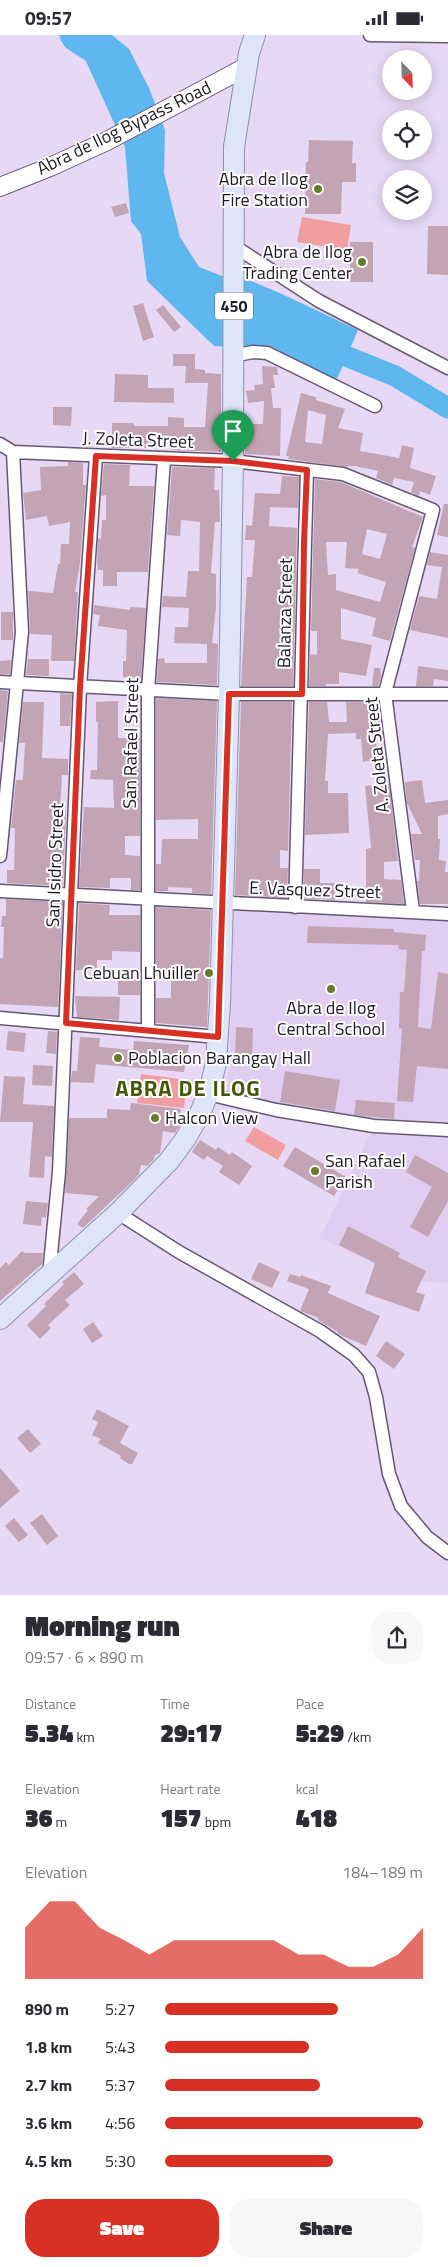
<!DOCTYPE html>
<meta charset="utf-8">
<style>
:root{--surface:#fff;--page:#f7f7f7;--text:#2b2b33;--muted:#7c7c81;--accent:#d93025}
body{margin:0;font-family:"Titillium Web",sans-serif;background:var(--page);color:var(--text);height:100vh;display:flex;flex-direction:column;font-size:19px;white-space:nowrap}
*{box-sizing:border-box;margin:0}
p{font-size:16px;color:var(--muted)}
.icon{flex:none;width:28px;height:28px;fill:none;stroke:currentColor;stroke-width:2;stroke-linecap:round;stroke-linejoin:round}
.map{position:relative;height:1560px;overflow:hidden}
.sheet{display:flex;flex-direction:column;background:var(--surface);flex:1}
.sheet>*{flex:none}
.needle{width:32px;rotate:157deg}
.tools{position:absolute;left:382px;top:15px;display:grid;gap:10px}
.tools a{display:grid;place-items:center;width:50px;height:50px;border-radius:50%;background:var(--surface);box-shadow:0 2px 12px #0003;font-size:25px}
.pin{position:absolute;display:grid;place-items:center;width:42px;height:42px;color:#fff;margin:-51px -21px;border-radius:50% 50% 50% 0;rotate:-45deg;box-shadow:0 0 5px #0007}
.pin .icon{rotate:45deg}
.round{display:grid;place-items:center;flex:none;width:52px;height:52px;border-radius:20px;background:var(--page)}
.summary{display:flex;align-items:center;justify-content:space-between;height:85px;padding:0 25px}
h1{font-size:28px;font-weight:800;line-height:38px}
.stats{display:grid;grid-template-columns:repeat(3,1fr);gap:8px;height:85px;padding:5px 25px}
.stats div{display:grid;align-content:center}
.stats b{font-size:25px;font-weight:800}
.stats small{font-size:14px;font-weight:400}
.stats p{font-size:14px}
.chart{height:140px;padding:10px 25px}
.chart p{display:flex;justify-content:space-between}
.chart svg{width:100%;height:90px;margin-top:5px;fill:var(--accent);opacity:.7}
.primary-button{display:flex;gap:10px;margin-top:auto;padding:10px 25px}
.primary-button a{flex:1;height:58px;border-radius:20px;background:var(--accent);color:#fff;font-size:20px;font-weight:800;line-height:58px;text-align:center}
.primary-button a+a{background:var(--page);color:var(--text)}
ul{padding:0 25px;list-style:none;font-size:16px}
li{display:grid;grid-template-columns:80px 60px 1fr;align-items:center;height:38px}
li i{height:12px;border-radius:6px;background:var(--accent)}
.status{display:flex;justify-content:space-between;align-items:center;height:35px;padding:0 25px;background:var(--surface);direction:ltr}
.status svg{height:14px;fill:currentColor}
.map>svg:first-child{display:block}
.built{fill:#e0cdf1}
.green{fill:#f29d9f}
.water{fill:#5fb7ef}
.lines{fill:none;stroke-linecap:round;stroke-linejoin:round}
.river{stroke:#5fb7ef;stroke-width:21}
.building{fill:#c3a4b5;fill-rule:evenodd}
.street-casing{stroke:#665872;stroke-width:15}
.secondary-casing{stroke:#665872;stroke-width:20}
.primary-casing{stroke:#8e92ac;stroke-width:22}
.street{stroke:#fff;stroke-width:12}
.secondary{stroke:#fff;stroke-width:18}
.primary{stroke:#dfe5f9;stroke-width:20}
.route-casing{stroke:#fff;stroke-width:10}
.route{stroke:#d93025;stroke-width:6}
.poi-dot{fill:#677b2b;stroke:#fff;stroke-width:2}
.labels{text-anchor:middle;stroke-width:4;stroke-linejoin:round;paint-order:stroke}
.shield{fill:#fff;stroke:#625e66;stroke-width:1}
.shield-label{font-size:16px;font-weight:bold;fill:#1f1924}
.street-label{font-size:18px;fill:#1f1924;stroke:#fff}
.poi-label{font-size:18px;fill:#1f1924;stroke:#fff;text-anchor:end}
.district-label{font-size:22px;font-weight:bold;letter-spacing:1px;fill:#465706;stroke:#fff}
</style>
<div class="status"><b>09:57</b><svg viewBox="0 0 49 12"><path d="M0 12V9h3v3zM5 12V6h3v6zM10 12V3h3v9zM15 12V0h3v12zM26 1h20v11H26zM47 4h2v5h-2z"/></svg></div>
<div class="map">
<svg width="448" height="1560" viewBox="0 0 448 1560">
<rect width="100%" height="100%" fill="#e7d8f5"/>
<path class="built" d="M232,875l216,10v205l-70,-3 -98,-17 -54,-12 4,-34z
M372,1095l76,4v149l-38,-2 -90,-43z"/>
<path class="green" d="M302,182l49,8 -4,25 -50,-8z
M141,1039l46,6 -3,28 -47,-5z
M254,1092l32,18 -8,15 -33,-19z"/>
<path class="water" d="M74,0h38l17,14 20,39 16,42 -1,43 16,64 19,30 23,9 29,5 31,13 76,36 -21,49 -74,-30 -49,-3 -67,-65 -6,-47 -10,-13 -6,-74z"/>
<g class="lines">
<path class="river" d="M70,0l3,5 29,19
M321,311l74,30 53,32"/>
</g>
<path class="building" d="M309,105l44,1 -1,22h4v19h-14l-1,32h-36l1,-52h2z
M126,168l3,10 -14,4 -4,-10z
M428,191h20v49l-21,-1z
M350,207h23v40h-23z
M143,268l11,34 -11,4 -10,-35z
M163,270l18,22 -7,5 -18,-22z
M173,319h22v15l10,1v3l16,1v78l-50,-2v-14h-20v12h-39v-25h22v3h34v-9l16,1v9h21l3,-44h-23l1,-17h-13z
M262,331l15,1 1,8h-5l2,13h-4l2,20h8l-1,48 -35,-2v-18h2l1,-12h15l1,-23 -16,2 -2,-12 9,-1 -1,-5 9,-1z
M115,339l33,1v13h26v15l-60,-1z
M301,358l15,4v3l29,9 -7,19 25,5 -3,18 39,7 3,-13 12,3 -4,20 26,8 -6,19 -10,-4 -1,5 -8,-4 3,-10 -20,-4 -2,7 -16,-7 2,-7 -23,-5h-7v1l-60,-8 1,-3h-3zM308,375l18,5 -4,29 -17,-2z
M53,372h19l-1,19 -18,-1z
M68,427l15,1v22h3l-6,78 -5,29h3l-4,69h-23l1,-26 -22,-1 -2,-43 25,2 5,-29h2l1,-20h8l1,-22 -21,4 -2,-10 -21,4 -3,-27 18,-3 -1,-23 28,-1z
M104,429l26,1 -1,21h25l-6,86h-31v14h-14v-16h-5l-1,-7 1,-25 3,1 1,-19h4v-25l-5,1z
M172,432l43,1 -1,22h5l1,32h-5l-4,51 5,1v34l-4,35 6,1 -1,41 -60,-3 1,-23 6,-1 1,5h42v-19l-33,-1 1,-16h13l1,-19 -27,-1 1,-11 23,1 2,-26h11l1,-49 -19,-2 -1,16 -13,-1z
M282,441l17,1 -1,31 -28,-1 -1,19 28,2 -4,158h-52l6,-109h5l3,-37h-10l1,-15 6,1 3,-33 25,1z
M315,444l26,3 82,35 -11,30 3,1 -25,93 -18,-5 4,-18 -35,-10v31l31,6 -6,31 -27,-4v12h-13v2h-17l1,-32 7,1v-24h-6zM367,494l20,5 -7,25 -18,-5zM326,507h21l-2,26 14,1 -2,4 29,9 -6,20 -44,-12v-16l-8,1z
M444,469h4v33l-11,-2z
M430,517l18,3v83l-38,-8 9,-34 18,3 5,-32 -15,-2z
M94,570l36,5v-3l16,1 -5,70 -18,-1v-16h3l1,-31 -29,-4 2,-11 -7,-1z
M1,577h12v28h-12z
M28,624h21v17l-23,-1z
M11,625l-1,14h-10v-13z
M418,631l30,4v11l-14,-2 -1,7h-17z
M374,633h6l1,8 -3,10h-6z
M0,655l8,1 -5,51h-3z
M60,658l12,1 -2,32h-10z
M156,663l61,3 -6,193 -19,-1v-5l-24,-1v4h-12v-27h5l1,-25h36v-20l-42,1z
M118,666v37h22v98h-15v19l15,1v34h-9v-12h-21v10l-31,-1 5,-80 30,1 -1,-28 -23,-1 1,-9h6l1,-48h-2v-20z
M23,667h21l-2,56 26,1v16h-6l-2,35h6l-3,76 -56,-3v-13h7l1,-42h-4l5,-48h7l2,-37h-6z
M241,667h51l-4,149 -8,-1v18h8l-1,30 -52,-3z
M309,667h18l2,20h18l-1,-20h32l3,30 -7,1 5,26 -16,3 -2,-23h-5v-6l-28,1 -3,47h3v12h20l1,40 -44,2z
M422,745l3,23 23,-3v14l-10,2v23h2l-1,21 7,1 -1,11h3v32h-28l-3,-23h2l1,-21h-5l-4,-26h11l-15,-31 -2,-21z
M389,749l9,77 -14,1v17l17,1 3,24 -38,-2v-53l5,-1 -6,-62z
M304,834h16v14h15v17l-32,-2z
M6,864l57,3 -5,105 -58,-3v-46h3l1,-31h-3l1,-11h4z
M79,868l31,2 -1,10h31v37l-28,-1v9h-15v11l-21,-1z
M156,872l55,3 -4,117 -51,-4v-25h15v-18h-15z
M308,891l86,3v3l32,3 -1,16h-3l-4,76 13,2 7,-57 10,2v95l-31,-3 -4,36 -16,-1 5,-72 -3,-1 1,-36h4l3,-42 -9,-1 1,-4 -92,-2z
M118,940h22v20h-22z
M75,961l45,1 -1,23 -42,-3z
M236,992l17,1 -1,33 -17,-1z
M8,996l18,2 -2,19 -18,-2z
M48,996l9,1 -1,22 -10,-1z
M80,1002l20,1 -1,9 34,3 1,-9 55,4 -5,27 -88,-8 -2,19 -23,-1 1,-11h5z
M33,1030l20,1 -1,20 -20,-1z
M285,1036l55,9 -5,31 -55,-9z
M4,1041l21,1 -2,27 31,2 -2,51 -7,-1 -1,22 -15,-1 4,-55h-33z
M356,1065l39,3 -1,16 -40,-4z
M131,1068l50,6 -2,18 -4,6 -12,-2 -3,22 -5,2 -1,4 -7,7 -6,-1 -2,9 -4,5 -52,49 -6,-4 11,-14 -2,-1 13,-13 -34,-3 4,-75h38v-9l23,1z
M200,1105l16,10 2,-3 12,8 2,-3 20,14 -13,19 -20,-13 4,-6 -16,-10 -3,4 -12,-8z
M295,1112l51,30 -12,19 -51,-30z
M415,1120l33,18v28l-20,36 -18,-10 22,-40 -26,-15z
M26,1166l22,2 -2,15 -4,-1 -1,9 -18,-2z
M348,1191l52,27 -2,4 28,14 -10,21 9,3 -6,17 -54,-19 10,-30 -36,-18z
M22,1216l3,2h18l-1,11 -42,37v-33l6,-6 3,3z
M259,1227l21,10 -8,16 -21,-9z
M74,1237l10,12 -19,16 5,5 -22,20 3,3 -11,11 -13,-14 19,-19 -2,-2 20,-20 -2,-2z
M290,1239l11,3v-2l30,11 -3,7 52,23 -14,30 -28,-12v-2l-20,-12 1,-2 -19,-7 9,-22 -22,-8z
M93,1287l10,14 -11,7 -9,-14z
M386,1306l19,13 -11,15 -18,-13z
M97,1374l32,17 -9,17 18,10 -6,11h-3l-9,-6 1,-2 -23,-13 3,-4 -9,-4 6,-13 -6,-3z
M28,1394l13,15 -11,9 -13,-15z
M0,1433l20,23 -20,17z
M42,1479l16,22 -11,9 -17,-22z
M14,1483l14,17 -9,7 -14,-16z"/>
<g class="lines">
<defs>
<path id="street" d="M370,0l78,1
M234,211l85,55 129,67
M232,321l21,-4 14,1 108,53
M0,409l13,8 220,9 110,13 90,36 -48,183 28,218
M0,647l229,12h219
M0,821l22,-224 -9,-180
M0,856l448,23
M295,872l12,-437
M0,983l218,19
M148,994v-338l16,-232
M208,1059l68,16 98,16 74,4
M118,1178l61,39 141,79 34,24 15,17 7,25 13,77 12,32 26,31 21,16
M49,1240l10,-103 21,-485 16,-231"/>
<path id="secondary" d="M0,152l50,-20 57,-26 139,-74"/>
<path id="primary" d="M0,1284l118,-106 51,-52 17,-23 14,-25 8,-19 8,-30 4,-61 9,-309 4,-233 1,-314 15,-94 6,-18"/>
</defs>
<use href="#street" class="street-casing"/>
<use href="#secondary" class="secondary-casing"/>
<use href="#primary" class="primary-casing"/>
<use href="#street" class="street"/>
<use href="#secondary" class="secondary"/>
<use href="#primary" class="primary"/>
</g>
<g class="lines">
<defs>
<path id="route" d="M96,421l137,5 74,9 -3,71 -2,153h-73l-11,343 -152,-14 14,-336z"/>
</defs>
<use href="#route" class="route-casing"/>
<use href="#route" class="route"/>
</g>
<g class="poi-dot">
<circle cx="318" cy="154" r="5"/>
<circle cx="362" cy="227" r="5"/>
<circle cx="209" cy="938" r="5"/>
<circle cx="331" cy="954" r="5"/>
<circle cx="118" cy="1023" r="5"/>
<circle cx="155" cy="1083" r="5"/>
<circle cx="315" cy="1136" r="5"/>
</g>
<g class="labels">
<rect class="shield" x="215" y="257.5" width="38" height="27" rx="4"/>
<g class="shield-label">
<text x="234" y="277">450</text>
</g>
<g class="street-label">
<text transform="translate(124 93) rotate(-26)" y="6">Abra de Ilog Bypass Road</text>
<text transform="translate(138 405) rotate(2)" y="6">J. Zoleta Street</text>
<text transform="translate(285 578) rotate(-89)" y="6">Balanza Street</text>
<text transform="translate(131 708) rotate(-89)" y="6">San Rafael Street</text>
<text transform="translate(377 720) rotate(-96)" y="6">A. Zoleta Street</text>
<text transform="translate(55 830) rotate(-88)" y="6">San Isidro Street</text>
<text transform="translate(315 855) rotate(2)" y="6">E. Vasquez Street</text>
</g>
<g class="poi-label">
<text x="308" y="150">Abra de Ilog<tspan x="308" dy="21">Fire Station</tspan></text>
<text x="352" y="223">Abra de Ilog<tspan x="352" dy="21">Trading Center</tspan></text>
<text x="199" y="944">Cebuan Lhuiller</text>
<text x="331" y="979" text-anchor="middle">Abra de Ilog<tspan x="331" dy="21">Central School</tspan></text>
<text x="128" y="1029" text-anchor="start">Poblacion Barangay Hall</text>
<text x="165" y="1089" text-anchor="start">Halcon View</text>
<text x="325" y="1132" text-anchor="start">San Rafael<tspan x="325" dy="21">Parish</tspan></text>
</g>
<g class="district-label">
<text x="188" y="1061">ABRA DE ILOG</text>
</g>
</g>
</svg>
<div class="tools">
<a><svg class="needle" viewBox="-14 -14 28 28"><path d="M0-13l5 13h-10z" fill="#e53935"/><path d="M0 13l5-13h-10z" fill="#7c7c81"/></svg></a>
<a><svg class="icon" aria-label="locate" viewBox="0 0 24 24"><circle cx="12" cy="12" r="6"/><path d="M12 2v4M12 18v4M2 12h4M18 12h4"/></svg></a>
<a><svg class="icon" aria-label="layers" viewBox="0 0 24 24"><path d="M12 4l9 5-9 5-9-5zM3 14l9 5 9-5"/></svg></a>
</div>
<div class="pin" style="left:233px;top:426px;background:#1e9e55"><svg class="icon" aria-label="arrive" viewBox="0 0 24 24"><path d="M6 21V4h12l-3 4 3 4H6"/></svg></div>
</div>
<section class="sheet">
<div class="summary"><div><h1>Morning run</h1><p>09:57 · 6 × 890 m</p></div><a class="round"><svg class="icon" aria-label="share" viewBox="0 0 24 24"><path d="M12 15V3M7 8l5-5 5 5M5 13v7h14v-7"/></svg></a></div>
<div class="stats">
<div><p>Distance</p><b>5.34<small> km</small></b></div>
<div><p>Time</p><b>29:17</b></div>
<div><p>Pace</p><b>5:29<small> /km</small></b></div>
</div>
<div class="stats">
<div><p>Elevation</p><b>36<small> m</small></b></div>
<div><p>Heart rate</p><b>157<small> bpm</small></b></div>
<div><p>kcal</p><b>418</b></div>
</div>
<div class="chart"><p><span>Elevation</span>184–189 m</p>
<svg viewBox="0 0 160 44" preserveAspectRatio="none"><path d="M0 44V19L10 6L20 6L30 19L40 25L50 32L60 25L70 25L80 25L90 25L100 25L110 32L120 32L130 38L140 38L150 32L160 19V44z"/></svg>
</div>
<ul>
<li><b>890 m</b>5:27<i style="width:67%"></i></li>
<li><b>1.8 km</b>5:43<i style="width:56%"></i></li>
<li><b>2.7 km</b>5:37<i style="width:60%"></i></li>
<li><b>3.6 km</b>4:56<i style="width:100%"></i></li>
<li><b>4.5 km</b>5:30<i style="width:65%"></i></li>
</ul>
<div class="primary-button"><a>Save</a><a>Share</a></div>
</section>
